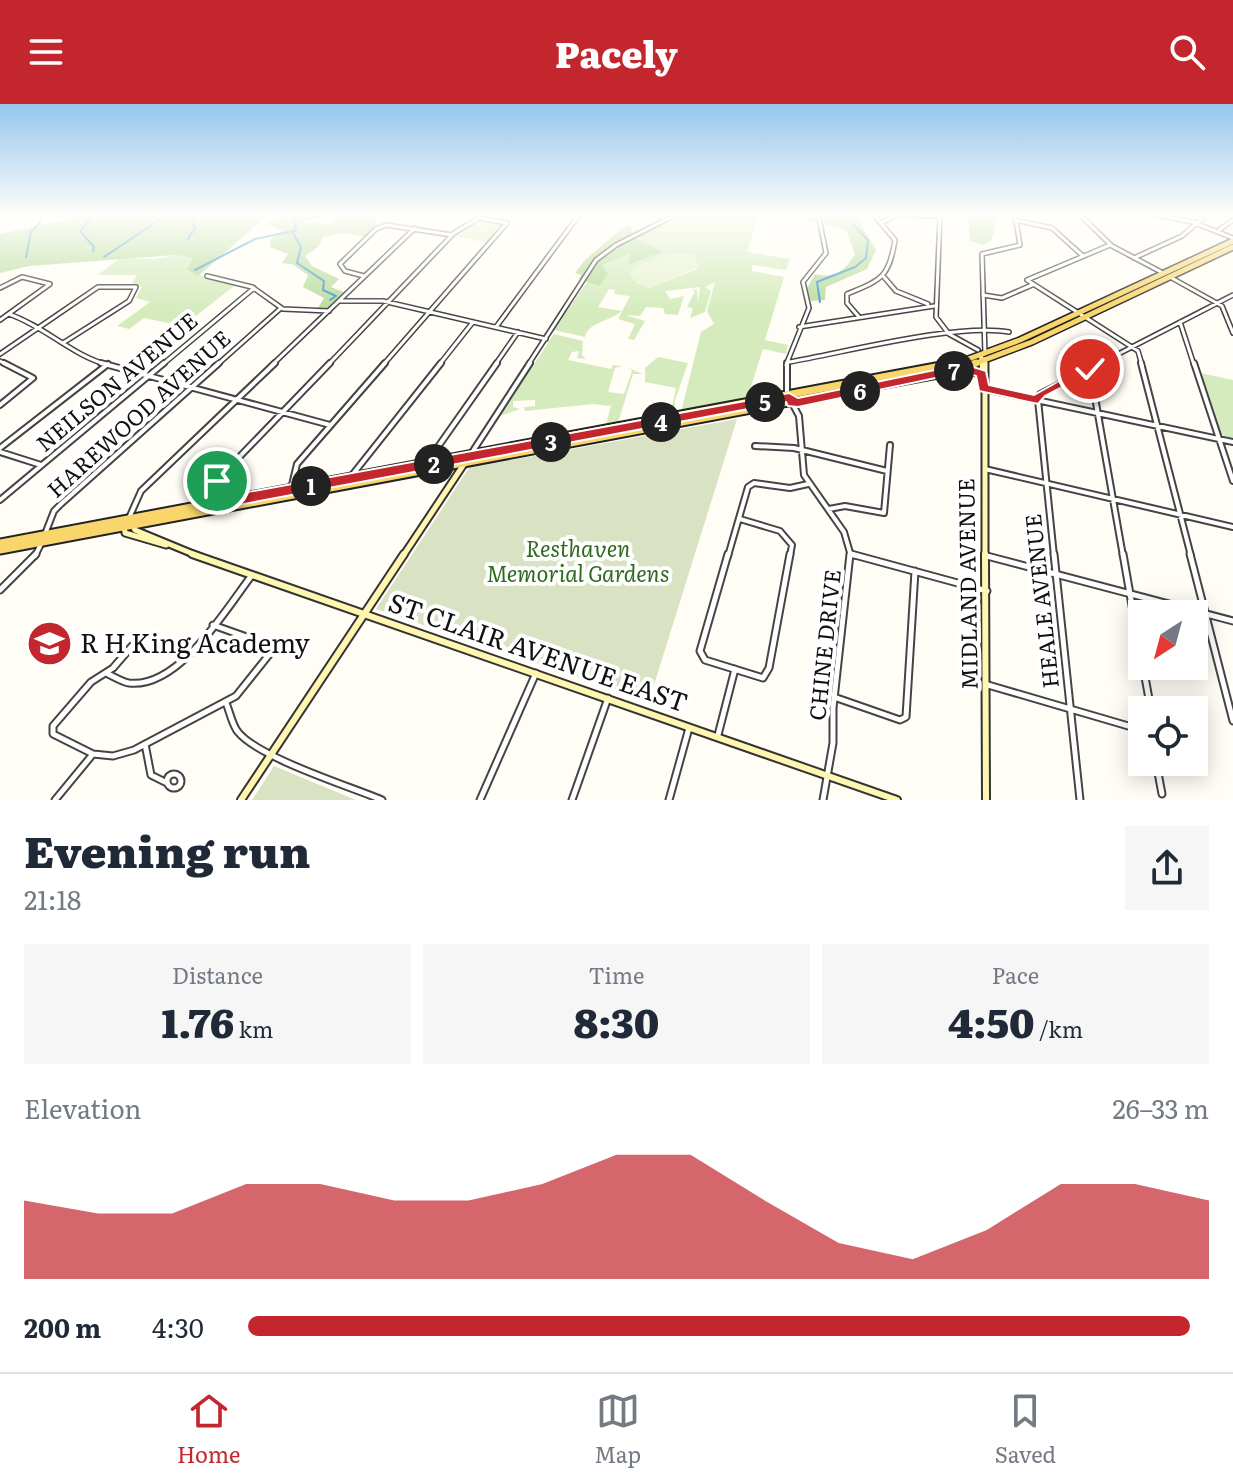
<!DOCTYPE html>
<meta charset="utf-8">
<style>
:root{--surface:#fff;--page:#f6f6f7;--text:#1f2937;--muted:#747a83;--line:#e0e1e3;--accent:#c4262e}
body{margin:0;font-family:Literata,serif;background:var(--page);color:var(--text);height:100vh;display:flex;flex-direction:column;font-size:30px;white-space:nowrap}
*{box-sizing:border-box;margin:0}
p{font-size:26px;color:var(--muted)}
.icon{flex:none;width:44px;height:44px;fill:none;stroke:currentColor;stroke-width:2;stroke-linecap:round;stroke-linejoin:round}
.map{position:relative;height:696px;overflow:hidden}
.details{display:flex;flex-direction:column;background:var(--surface);flex:1}
.details>*{flex:none}
.needle{width:52px;rotate:216deg}
.tools{position:absolute;left:1128px;top:496px;display:grid;gap:16px}
.tools a{display:grid;place-items:center;width:80px;height:80px;border-radius:0px;background:var(--surface);box-shadow:0 4px 20px #0003;font-size:40px}
.pin{position:absolute;display:grid;place-items:center;width:68px;height:68px;color:#fff;margin:-34px;border:4px solid #fff;border-radius:50%;box-shadow:0 2px 8px #0007}
.km{position:absolute;width:40px;height:40px;margin:-20px;border-radius:50%;background:#222;color:#fff;font-size:22px;line-height:40px;text-align:center}
.round{display:grid;place-items:center;flex:none;width:84px;height:84px;border-radius:0px;background:var(--page)}
.overview{display:flex;align-items:center;justify-content:space-between;height:136px;padding:0 24px}
h1{font-size:44px;font-weight:800;line-height:60px}
.stats{display:grid;grid-template-columns:repeat(3,1fr);gap:12px;height:136px;padding:8px 24px}
.stats div{display:grid;align-content:center;border-radius:0px;background:var(--page);text-align:center}
.stats b{font-size:40px;font-weight:800}
.stats small{font-size:22px;font-weight:400}
.stats p{font-size:22px}
.chart{height:224px;padding:16px 24px}
.chart p{display:flex;justify-content:space-between}
.chart svg{width:100%;height:144px;margin-top:8px;fill:var(--accent);opacity:.7}
ul{padding:0 24px;list-style:none;font-size:26px}
li{display:grid;grid-template-columns:128px 96px 1fr;align-items:center;height:60px}
li i{height:20px;border-radius:10px;background:var(--accent)}
header{display:flex;justify-content:space-between;align-items:center;height:104px;padding:0 24px;background:var(--accent);color:#fff;font-size:36px;font-weight:800}
.tabs{display:flex;justify-content:space-around;align-items:center;height:112px;border-top:2px solid var(--line);background:var(--surface);font-size:22px;color:var(--muted)}
.tabs a{display:grid;justify-items:center;gap:4px}
.tabs .active{color:var(--accent)}
.map>svg:first-child{display:block}
.green{fill:#d5ebbd;fill-rule:evenodd}
.forest{fill:#b9dc9c}
.cemetery{fill:#d9e3c4}
.pitch{fill:#e6f2cf}
.lines{fill:none;stroke-linecap:round;stroke-linejoin:round}
.stream{stroke:#3f96cf;stroke-width:2}
.minor-far2-casing{stroke:#444;stroke-width:6}
.minor-far1-casing{stroke:#444;stroke-width:8}
.minor-casing{stroke:#444;stroke-width:9}
.tertiary-far1-casing{stroke:#444;stroke-width:6}
.tertiary-casing{stroke:#444;stroke-width:8}
.secondary-far2-casing{stroke:#333;stroke-width:7}
.secondary-far1-casing{stroke:#333;stroke-width:9}
.secondary-casing{stroke:#333;stroke-width:10}
.primary-far1-casing{stroke:#222;stroke-width:8}
.primary-casing{stroke:#222;stroke-width:11}
.minor-far2{stroke:#fff;stroke-width:3}
.minor-far1{stroke:#fff;stroke-width:4}
.minor{stroke:#fff;stroke-width:5}
.tertiary-far1{stroke:#fff;stroke-width:3}
.tertiary{stroke:#fff;stroke-width:4}
.secondary-far2{stroke:#fff6b0;stroke-width:4}
.secondary-far1{stroke:#fff6b0;stroke-width:5}
.secondary{stroke:#fff6b0;stroke-width:6}
.primary-far1{stroke:#f9d66b;stroke-width:5}
.primary{stroke:#f9d66b;stroke-width:7}
.route{fill:#c4262e;stroke:#fff;stroke-width:2}
.labels{text-anchor:middle;stroke-width:8;stroke-linejoin:round;paint-order:stroke}
.street-label{font-size:22px;fill:#111;stroke:#fff}
.park-label{font-size:22px;font-style:italic;fill:#2f6b1f;stroke:#fff}
.near-poi-label{font-size:26px;fill:#111;stroke:#fff;text-anchor:start}
.near-street-label{font-size:26px;fill:#111;stroke:#fff}
</style>
<header><svg class="icon" aria-label="menu" viewBox="0 0 24 24"><path d="M4 6h16M4 12h16M4 18h16"/></svg>Pacely<svg class="icon" aria-label="search" viewBox="0 0 24 24"><circle cx="10" cy="10" r="6"/><path d="M15 15l6 6"/></svg></header>
<div class="map">
<svg width="1233" height="696" viewBox="0 0 1233 696">
<rect width="100%" height="100%" fill="#fffdf5"/>
<path class="green" d="M680,111h79l-12,37 43,7 -4,11 -34,-5v6l32,6 -19,63 23,5 -2,9 -23,-5 -17,53 -65,10 20,-80 13,-8 -7,-13 8,-29 -10,5 6,4 -6,21 -15,6 3,-10 -6,-1 8,-16 -4,-2 6,1 1,12 2,-15 -35,4 5,8 14,-3 -6,19 -13,-1 -2,-6 -17,-1 -6,9 -15,-1 20,6 -11,19 -6,-1 7,-15 -17,-5 12,-23 -16,-2 1,-4 -6,-1 -11,18 24,4c-12,10 -35,12 -37,26l-31,-7 55,-80zM676,149l19,3 2,13 -48,19 -13,-6 -3,-13z
M478,116l27,4 -17,19 -34,-7z
M176,151l18,3 -7,13 47,15 -51,40 -39,-8 -15,11 -12,-3 33,-24 -14,-4 6,-11 -10,-4 5,-8h-39l22,-17 36,1z
M554,230l29,7 -1,14 4,4 -9,-1 2,-7 -7,1 -4,8 43,9 2,-4 9,1 -7,2 -7,24 16,2 8,-23 -4,-3 15,6h-10l-16,52 -12,2 6,-22 -18,-2 -68,7 -1,-4 11,-1v-6l-22,1v6l7,2 -20,7z
M658,253l30,6 -13,37v15l-5,1 6,-28 -31,-6v-14z
M1200,269l33,7v60l-12,-6z"/>
<path class="forest" d="M89,111h179l-70,61 -11,-6 6,-12 -17,-3 -147,11 -29,7v-39z
M281,111h42l-20,7 29,2 7,-9h36l2,12 -12,10 -21,-4 -21,4 -5,10 -13,9 7,10 27,13 -8,8 13,5 -16,16h-10l6,-10 -21,-11 5,-12 -16,-11 -10,-1 6,-9 -18,-7 1,-8 11,-9 -16,-6z
M807,111h49l20,35 -9,19 -41,18 -1,13 -14,1 -4,-13 8,-14c20,5 30,-3 40,-20l-9,-24 -39,-10z
M968,111h31l-8,26 -9,4 -12,-4z
M627,120l5,4v9l31,15 -34,12 1,-11 -28,12 6,9 -9,12 -20,-7 2,-4 -6,-2 9,-12z"/>
<path class="cemetery" d="M737,315l-88,282 -273,-92 93,-141z
M274,662l82,34h-104z"/>
<path class="pitch" d="M671,149l24,3 4,11 -50,21 -16,-9 -3,-6 5,-7z"/>
<g class="lines">
<path class="stream" d="M293,111l3,14 -3,4 8,14 -4,16 27,18 -1,9 13,6 -6,4
M188,135l7,-11 -6,-13
M93,147l1,-4 -14,-16 14,-16
M26,153l5,-25 11,-12
M104,153l55,-37 -1,-5
M195,166l60,-31 38,-8
M820,198l-3,-20 38,-15 11,-9 2,-18 -24,-25"/>
<defs>
<path id="minor-far2" d="M940,111l-4,102 13,17 29,16
M1080,111l32,31 51,27
M1155,111l38,7 40,16
M1015,116l37,8 31,28
M881,119l15,-8 44,1
M1219,126l14,-10
M1110,141l-83,35 111,71 4,14
M1134,154l48,-22 24,-21
M207,172l45,11 31,22 46,2
M364,172l-19,-5 -5,-7 36,-35 10,-4 66,10
M884,173l12,14 32,13
M1170,173l52,29 11,27
M0,184l22,-11 28,7 -50,36
M983,191l19,3 30,-13
M340,197h43l163,38
M9,210c37,13 62,41 99,51
M859,213l-12,-14v-9c34,-14 42,-16 48,-54l-21,-25
M1180,218l14,43
M496,223l83,-112
M799,223l135,-21
M0,250l98,-67h38l-7,14 -66,42
M0,257l7,4
M789,258c58,-10 166,-39 220,-30
M162,261l92,-77
M217,261l64,-57
M272,261l143,-137
M328,261l126,-132 25,-15 28,5 -124,142
M439,261l34,-43
M495,261l23,-33
M786,261l23,-57 -6,-26 23,-29 -7,-35
M1097,261l136,-70"/>
<path id="minor-far1" d="M101,259l229,62
M787,259v31
M1141,259l50,193
M1194,259l39,118
M1090,265l33,187
M985,285l248,53
M1038,296l16,156
M1038,296l2,-6 61,-31
M791,297l8,15 5,59 40,57 7,24
M0,301l33,-27 -29,-15
M755,342l39,2 93,23
M0,344l108,-84
M0,348l41,13
M428,357l69,-98
M985,365l248,58
M353,370l88,-111
M291,385l6,-25 88,-101
M0,396l164,-137
M213,398l7,-25 110,-114
M829,405l16,-3 39,7 6,-68
M129,414l12,-27 134,-128
M740,415l40,12 12,14 -2,11
M45,430l9,-23 7,-7 158,-141
M851,450l6,2
M35,452l7,-14
M728,452l20,-69 6,-4 36,5 18,-4"/>
<path id="minor" d="M728,450l-28,97 5,9 58,18 6,-10 21,-114
M851,450l136,37
M1054,450l26,246
M1123,450l19,109
M1190,450l43,167
M987,452l246,65
M0,486l36,-36
M132,542l-19,22 -22,14 -38,44v8l40,20 20,2 21,-6 102,-54 36,-45 -3,-6 -56,-20
M1143,562l8,44
M106,569c7,3 16,9 23,10 50,6 97,-74 123,-108
M988,581l154,45
M834,593l66,23 6,-3 9,-146
M226,599c4,9 6,22 12,29 21,26 111,54 144,68
M718,631l17,-66
M145,640l6,31 14,7
M1156,658l6,32
M167 677a7 7 0 1 1 14 0a7 7 0 1 1-14 0Z
M55,696l38,-46
M480,696l56,-127
M572,696l36,-102
M669,696l20,-72
M823,696l10,-57v-35l17,-154"/>
<path id="tertiary-far1" d="M985,250l-3,-100 38,-9 -5,-30
M528,261l68,-105 20,-15 59,-30"/>
<path id="tertiary" d="M471,350l59,-91"/>
<path id="secondary-far2" d="M981,251l1,10
M985,255v6"/>
<path id="secondary-far1" d="M982,259l1,13
M985,259v193
M132,421l3,5 63,26
M124,422l1,7 41,12
M403,452l63,-95"/>
<path id="secondary" d="M192,450l705,246
M985,450l1,246
M241,696l163,-246"/>
<path id="primary-far1" d="M952,261l68,-25 213,-99
M971,261l61,-23 201,-95"/>
<path id="primary" d="M966,264l16,6
M0,439l957,-180
M0,446l954,-179 22,-8"/>
</defs>
<use href="#minor-far2" class="minor-far2-casing"/>
<use href="#minor-far1" class="minor-far1-casing"/>
<use href="#minor" class="minor-casing"/>
<use href="#tertiary-far1" class="tertiary-far1-casing"/>
<use href="#tertiary" class="tertiary-casing"/>
<use href="#secondary-far2" class="secondary-far2-casing"/>
<use href="#secondary-far1" class="secondary-far1-casing"/>
<use href="#secondary" class="secondary-casing"/>
<use href="#primary-far1" class="primary-far1-casing"/>
<use href="#primary" class="primary-casing"/>
<use href="#minor-far2" class="minor-far2"/>
<use href="#minor-far1" class="minor-far1"/>
<use href="#minor" class="minor"/>
<use href="#tertiary-far1" class="tertiary-far1"/>
<use href="#tertiary" class="tertiary"/>
<use href="#secondary-far2" class="secondary-far2"/>
<use href="#secondary-far1" class="secondary-far1"/>
<use href="#secondary" class="secondary"/>
<use href="#primary-far1" class="primary-far1"/>
<use href="#primary" class="primary"/>
</g>
<linearGradient id="sky" x2="0" y2="1"><stop stop-color="#95c6ee"/><stop offset="0.53" stop-color="#fffefa"/><stop offset="1" stop-color="#fffefa" stop-opacity="0"/></linearGradient>
<rect width="1233" height="209" fill="url(#sky)"/>
<path class="route" d="M964,260l22,7 3,14 45,10 52,-29 10,3 -51,27 -7,8 -59,-13 -3,-15 -12,-4 -166,35 -10,-1 -2,-4 -574,108 -7,-6 6,-23 6,-5 7,5 -3,16 568,-104 9,5z"/>
<defs>
<symbol id="school-disc" viewBox="-11 -11 22 22"><circle r="9.5" fill="#c4262e" stroke="#fff"/><path d="M0-5L7-2L0 1L-7-2ZM-4 1L0 2.5L4 1V4Q0 6-4 4Z" fill="#fff"/></symbol>
</defs>
<g fill-rule="evenodd">
<use href="#school-disc" x="24" y="514" width="51" height="51"/>
</g>
<g class="labels">
<g class="street-label">
<text transform="translate(117 278) rotate(-40)" y="8">NEILSON AVENUE</text>
<text transform="translate(139 310) rotate(-42)" y="8">HAREWOOD AVENUE</text>
<text transform="translate(968 480) rotate(-91)" y="8">MIDLAND AVENUE</text>
<text transform="translate(1042 497) rotate(-96)" y="8">HEALE AVENUE</text>
<text transform="translate(825 541) rotate(-84)" y="8">CHINE DRIVE</text>
</g>
<g class="park-label">
<text x="578" y="453">Resthaven<tspan x="578" dy="25">Memorial Gardens</tspan></text>
</g>
<g class="near-poi-label">
<text x="80" y="549">R H King Academy</text>
</g>
<g class="near-street-label">
<text transform="translate(538 549) rotate(19)" y="9">ST CLAIR AVENUE EAST</text>
</g>
</g>
</svg>
<div class="tools">
<a><svg class="needle" viewBox="-14 -14 28 28"><path d="M0-13l5 13h-10z" fill="#e53935"/><path d="M0 13l5-13h-10z" fill="#747a83"/></svg></a>
<a><svg class="icon" aria-label="locate" viewBox="0 0 24 24"><circle cx="12" cy="12" r="6"/><path d="M12 2v4M12 18v4M2 12h4M18 12h4"/></svg></a>
</div>
<div class="pin" style="left:217px;top:377px;background:#1e9e55"><svg class="icon" aria-label="arrive" viewBox="0 0 24 24"><path d="M6 21V4h12l-3 4 3 4H6"/></svg></div>
<div class="pin" style="left:1090px;top:265px;background:#d93025"><svg class="icon" aria-label="check" viewBox="0 0 24 24"><path d="M5 12l5 5 9-10"/></svg></div>
<b class="km" style="left:311px;top:382px">1</b>
<b class="km" style="left:434px;top:360px">2</b>
<b class="km" style="left:551px;top:338px">3</b>
<b class="km" style="left:661px;top:318px">4</b>
<b class="km" style="left:765px;top:298px">5</b>
<b class="km" style="left:860px;top:287px">6</b>
<b class="km" style="left:954px;top:267px">7</b>
</div>
<section class="details">
<div class="overview"><div><h1>Evening run</h1><p>21:18</p></div><a class="round"><svg class="icon" aria-label="share" viewBox="0 0 24 24"><path d="M12 15V3M7 8l5-5 5 5M5 13v7h14v-7"/></svg></a></div>
<div class="stats">
<div><p>Distance</p><b>1.76<small> km</small></b></div>
<div><p>Time</p><b>8:30</b></div>
<div><p>Pace</p><b>4:50<small> /km</small></b></div>
</div>
<div class="chart"><p><span>Elevation</span>26–33 m</p>
<svg viewBox="0 0 160 44" preserveAspectRatio="none"><path d="M0 44V20L10 24L20 24L30 15L40 15L50 20L60 20L70 15L80 6L90 6L100 20L110 33L120 38L130 29L140 15L150 15L160 20V44z"/></svg>
</div>
<ul>
<li><b>200 m</b>4:30<i style="width:98%"></i></li>
</ul>
</section>
<nav class="tabs">
<a class="active"><svg class="icon" aria-label="home" viewBox="0 0 24 24"><path d="M3 11l9-7 9 7M6 9v11h12V9"/></svg>Home</a>
<a><svg class="icon" aria-label="map" viewBox="0 0 24 24"><path d="M3 6l6-2 6 2 6-2v14l-6 2-6-2-6 2zM9 4v14M15 6v14"/></svg>Map</a>
<a><svg class="icon" aria-label="saved" viewBox="0 0 24 24"><path d="M7 4h10v16l-5-4-5 4z"/></svg>Saved</a>
</nav>
